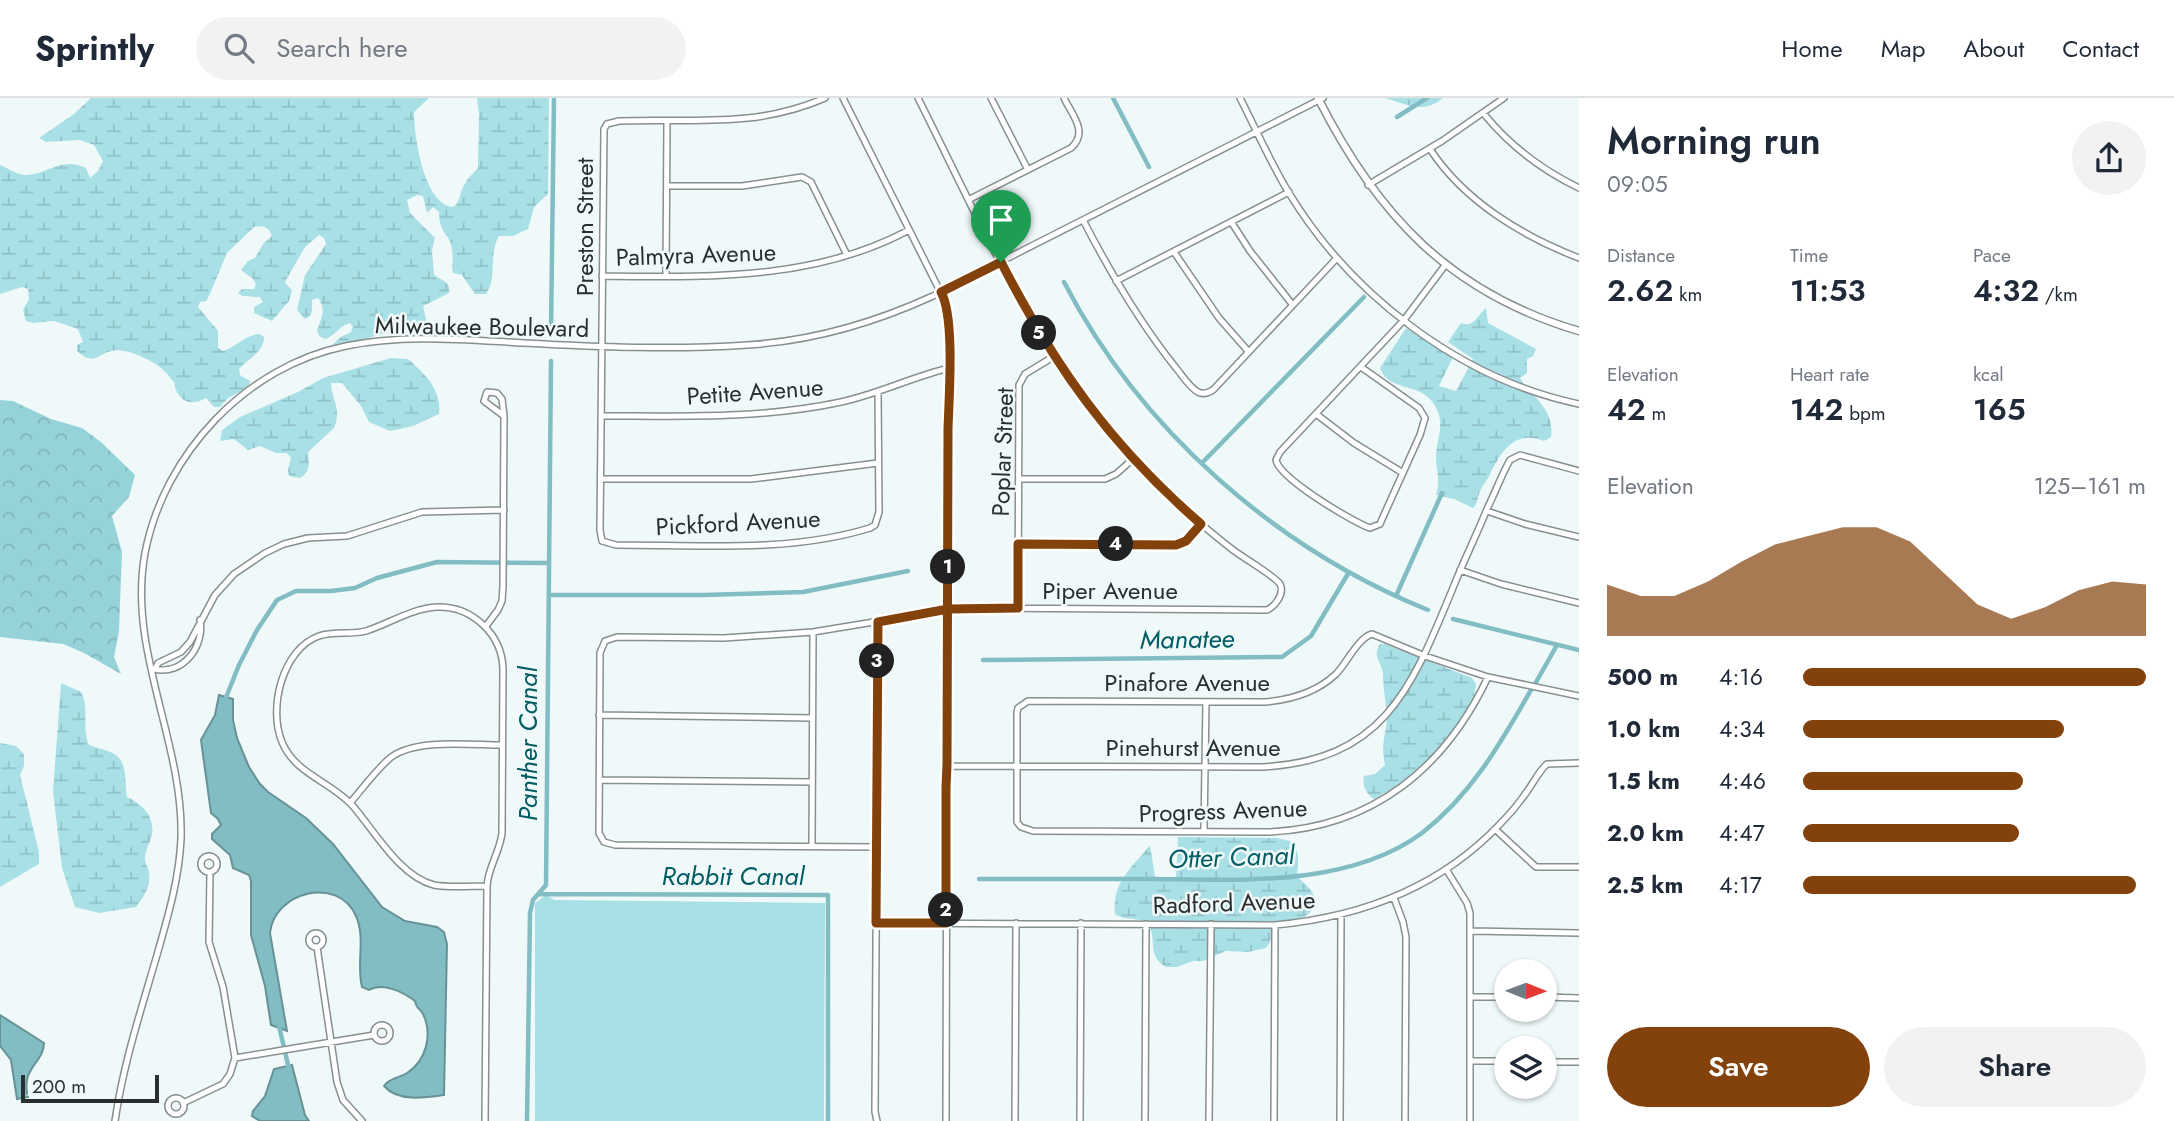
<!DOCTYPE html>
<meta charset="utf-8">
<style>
:root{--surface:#fff;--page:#f2f2f3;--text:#1f2937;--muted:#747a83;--line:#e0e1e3;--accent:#83420b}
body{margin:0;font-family:Jost,sans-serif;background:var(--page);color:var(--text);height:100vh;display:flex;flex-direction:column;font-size:26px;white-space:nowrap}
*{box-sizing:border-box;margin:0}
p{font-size:23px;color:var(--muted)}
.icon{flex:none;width:38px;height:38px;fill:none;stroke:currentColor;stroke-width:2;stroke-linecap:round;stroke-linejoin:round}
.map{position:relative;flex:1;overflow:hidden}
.sheet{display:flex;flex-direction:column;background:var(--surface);width:595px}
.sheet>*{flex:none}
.needle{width:46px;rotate:91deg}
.fabs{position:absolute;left:1494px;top:861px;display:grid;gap:14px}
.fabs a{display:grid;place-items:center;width:63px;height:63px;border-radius:50%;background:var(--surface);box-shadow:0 2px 5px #0004;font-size:35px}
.scale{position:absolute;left:21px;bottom:18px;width:138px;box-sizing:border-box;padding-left:7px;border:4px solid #2b2e2e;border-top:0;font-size:19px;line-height:24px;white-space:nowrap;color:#2b2e2e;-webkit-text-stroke:5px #f0f9fa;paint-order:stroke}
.pin{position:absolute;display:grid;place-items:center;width:60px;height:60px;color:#fff;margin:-72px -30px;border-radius:50% 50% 50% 0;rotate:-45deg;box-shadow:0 0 7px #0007}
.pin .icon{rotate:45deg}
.km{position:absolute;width:35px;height:35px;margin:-18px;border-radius:50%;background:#222;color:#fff;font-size:19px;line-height:35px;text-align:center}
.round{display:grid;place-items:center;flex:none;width:74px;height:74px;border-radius:37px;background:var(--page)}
.summary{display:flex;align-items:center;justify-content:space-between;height:119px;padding:0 28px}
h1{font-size:38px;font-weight:600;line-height:52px}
.stats{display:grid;grid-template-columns:repeat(3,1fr);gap:10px;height:119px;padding:7px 28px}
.stats div{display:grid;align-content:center}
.stats b{font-size:30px;font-weight:600}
.stats small{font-size:19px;font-weight:400}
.stats p{font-size:19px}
.chart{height:196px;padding:14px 28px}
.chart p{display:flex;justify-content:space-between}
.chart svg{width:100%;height:126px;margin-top:7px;fill:var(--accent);opacity:.7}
.cta{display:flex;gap:14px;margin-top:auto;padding:14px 28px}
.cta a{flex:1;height:80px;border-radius:42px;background:var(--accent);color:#fff;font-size:28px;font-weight:600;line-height:80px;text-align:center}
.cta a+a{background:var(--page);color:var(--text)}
ul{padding:0 28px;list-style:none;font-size:23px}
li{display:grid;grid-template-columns:112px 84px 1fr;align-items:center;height:52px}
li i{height:18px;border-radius:9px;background:var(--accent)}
header{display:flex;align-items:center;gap:42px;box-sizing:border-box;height:98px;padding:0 35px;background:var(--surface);border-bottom:2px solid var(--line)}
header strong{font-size:33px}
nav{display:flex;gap:38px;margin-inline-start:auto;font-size:24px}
.search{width:490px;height:63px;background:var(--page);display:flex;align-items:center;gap:18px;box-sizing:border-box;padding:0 24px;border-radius:38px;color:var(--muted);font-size:26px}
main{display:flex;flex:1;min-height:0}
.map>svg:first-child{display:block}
.grass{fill:#a8e0e6}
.forest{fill:url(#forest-crowns)}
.wetland{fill:url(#wetland-marsh)}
.water{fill:#81bdc3;stroke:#679296;stroke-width:2}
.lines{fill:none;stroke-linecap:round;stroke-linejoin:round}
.canal{stroke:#81bdc3;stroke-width:4.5}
.minor-casing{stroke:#888f90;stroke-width:8}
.tertiary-casing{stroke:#888f90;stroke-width:9}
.minor{stroke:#fff;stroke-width:5}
.tertiary{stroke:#fff;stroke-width:6}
.route-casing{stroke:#fff;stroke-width:14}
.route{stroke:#83420b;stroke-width:9}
.labels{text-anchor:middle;stroke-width:5;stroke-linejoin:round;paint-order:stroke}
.street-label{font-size:24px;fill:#2b2e2e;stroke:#f0f9fa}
.water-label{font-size:26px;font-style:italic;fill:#005c63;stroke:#f0f9fa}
</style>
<header>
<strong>Sprintly</strong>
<div class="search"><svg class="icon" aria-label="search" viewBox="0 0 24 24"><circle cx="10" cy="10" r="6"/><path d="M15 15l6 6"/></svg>Search here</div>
<nav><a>Home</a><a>Map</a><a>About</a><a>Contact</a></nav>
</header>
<main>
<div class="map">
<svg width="1579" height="1023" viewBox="0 0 1579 1023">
<defs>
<pattern id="forest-crowns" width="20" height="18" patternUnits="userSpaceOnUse" patternTransform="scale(1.75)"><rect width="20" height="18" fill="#96d3d9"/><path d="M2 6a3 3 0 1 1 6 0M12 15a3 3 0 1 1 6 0" fill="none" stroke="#81b5bb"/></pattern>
<pattern id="wetland-marsh" width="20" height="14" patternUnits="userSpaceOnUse" patternTransform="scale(1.75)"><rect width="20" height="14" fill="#a8e0e6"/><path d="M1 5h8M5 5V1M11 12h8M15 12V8" fill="none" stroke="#91c0c6"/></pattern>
</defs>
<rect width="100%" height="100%" fill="#f0f9fa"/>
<path class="grass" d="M546,797l9,5 270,3 -1,218h-289v-218z"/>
<path class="forest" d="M0,302l13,1 38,18 31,9 19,14 34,33 -6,22 -17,19 10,36 -3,79 -5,26 7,17 -37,-21 -21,-9 -63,-7z"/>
<path class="wetland" d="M91,0h338l-15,14c0,24 10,93 39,95 8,-6 6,-12 10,-20 4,-8 9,-13 15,-19l1,-54 -2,-16h72l-1,96 -14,13 -6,22 -15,7h-14c-11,18 -1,41 -13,58h-11l-13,-19 -9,-2c-2,-8 1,-15 -1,-23 -2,-18 -13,-15 -13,-38l-6,-5 -6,6 -4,-17 -6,-1 -10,5 3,13 25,25 -3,12 2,25c8,6 17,6 15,18l-26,13 4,17 -3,5 -30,2 -51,16 -11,-1 9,-8 10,-5 2,-5 -3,-4c-11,3 -15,13 -25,16l-6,-3 -2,-5c4,-13 10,-21 1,-33l-6,2c0,9 2,15 -7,19l-8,-9 8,-35 21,-31 -2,-6 -5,-3 -14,12 -19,33 -1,3 7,7 -3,11 -17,20 -18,-8v-6l9,-5 -3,-5 -17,-1 -5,-3 4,-4h12l2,-5 -3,-5 -12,-9 7,-9 7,-3 8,-14 9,-8c-3,-9 -9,-11 -18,-9l-27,26 -18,43 -3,5 -6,1 -2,5 20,24v17l5,3c13,-4 22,-16 36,-17l5,3c0,15 -16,22 -25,32l1,6 10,6 -1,6 -21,11 -8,9h-6l-8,-9c-12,7 -24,6 -30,-8 -4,-9 2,-3 -4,-10 -5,-7 -12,-14 -20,-18 -10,-6 -29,-14 -41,-11 -15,4 -17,15 -34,0v-6l6,-3 -5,-13 -24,-8 -21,2 -7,-2 -3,-11 6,-11 -1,-10 -6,-2 -22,7v-129c8,3 17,10 26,10 21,0 35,-19 60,-7l4,10 8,-7 5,-10 -9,-16 -14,-5 -34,2 -7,-4 35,-24z
M1385,0h58c-20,17 -36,6 -58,0z
M1486,210l2,15 48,26 -3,7 -6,3v14l-7,5c13,20 35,32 31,59l-7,4c-29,-12 -43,11 -54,33 -3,7 -9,13 -11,20 -2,6 -1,9 -6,14l-19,-9 -18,-4c5,-14 0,-24 0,-38 0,-15 8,-30 2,-45 -12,-33 -48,-17 -58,-44l26,-40 47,29 -14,29 17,5 17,-32 -25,-17 13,-19c13,5 16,-7 25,-15z
M391,260l17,1c17,15 34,31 31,55l-26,12 -23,5 -21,-9 -8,-16 -19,-23h-11c1,19 11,24 3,45l-26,24c1,11 3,19 -8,26l-11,-2 -1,-6 3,-12 -4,-5h-11l-16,-7 -12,4 -14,-11 -14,2 2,-11 18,-13 58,-25 25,-14z
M1380,546h5l87,34 4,6 -3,20 -12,24 -46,48 -41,23c-8,-6 -12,-13 -10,-23l11,-2 10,-9c-5,-23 2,-31 2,-50 -1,-13 -4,-26 -4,-40 0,-12 -12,-18 -3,-31z
M61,585l20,9c9,17 0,35 8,53 7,3 14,4 21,7 19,7 14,28 17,45 15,7 28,19 25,38 -2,7 -6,14 -7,21 -1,6 3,11 4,16 2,15 -5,24 -13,35l-37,6 -24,-6 -13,-39 -9,-77z
M0,645l16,3 8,8v12l-4,9 19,77v12l-39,23z
M1178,739l99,1 13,3c11,9 8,22 7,34 4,7 11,10 15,17 15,23 -25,32 -39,36l-3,14 -4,6 -18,4 -22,-1 -23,10h-10l-16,6h-11c-22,-13 -6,-31 -20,-43 -8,-8 -22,-3 -31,-10 -3,-33 17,-46 35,-69l5,32 21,1z"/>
<path class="water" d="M219,597l14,4v21l4,18 12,29 11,17 8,8 38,26 27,26 49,63 23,14 32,6 7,5 3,12 -3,151c-20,3 -46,7 -60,-9 5,-8 15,-8 23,-13 19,-12 26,-38 16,-59 -3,-6 -7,-5 -8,-13 -12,-9 -32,-19 -46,-11l-7,-3c-6,-24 4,-48 -6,-71 -18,-41 -82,-24 -86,17l17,98 -16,-6 -6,-39 -14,-51v-54l-2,-6 -16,-7 -3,-13 -18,-16v-5l9,-9 -3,-6 -7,-6 -10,-73 14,-25z
M0,917l44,28c0,20 -24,25 -16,54l-11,2 -6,-39 -11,-14z
M292,967l13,50 4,6h-49l-8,-5 1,-5 12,-15 9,-27z"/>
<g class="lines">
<path class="canal" d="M1113,0l36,69
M1397,19l30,-19
M1064,184c76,147 211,266 364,328
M551,232l3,-232
M1202,365l162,-166
M549,497h154l100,-3 105,-21
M1396,498l46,-103
M1453,521l126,31
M983,562l299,-3 29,-21 38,-64
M1535,586l22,-39
M225,602l14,-35 18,-35 20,-30 19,-9h35l24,-3 22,-10 60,-16 112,1
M979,781c59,0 117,0 175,0 86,1 195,8 268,-46 50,-39 78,-89 109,-143
M539,796l289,1v226
M279,928l10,43
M527,1023l3,-208 3,-13 13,-15 5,-524"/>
<defs>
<path id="minor" d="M825,0c-72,31 -132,20 -206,23l-12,3 -3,5 -4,401 2,11 14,4c83,0 173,8 254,-17l5,-3 4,-13 -1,-119
M843,0l105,209 -2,814
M991,0l37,72
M1240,0c16,31 30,64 49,95 62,102 171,186 290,211
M1484,16c26,32 58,56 95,74
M1430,51c34,52 92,87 149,109
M1368,87l74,-44 62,-43
M667,88h75l60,-9 9,5 36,73
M970,101l101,-51c18,-16 1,-33 -7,-50
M1083,122c27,52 56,102 93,148 6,7 13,19 22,24 5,3 10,1 15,-2l124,-132
M1232,125l18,28 42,53
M1174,154l45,66 29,33
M602,178c105,1 212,5 307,-46
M666,178l1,-155
M1116,183l173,-89
M1361,269l58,41 6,10 -5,17 -37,82 -3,7 -10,4c-19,-7 -91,-50 -94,-68l4,-8 124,-132 42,-56
M1316,316l38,29 49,30
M601,318c81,0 161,3 240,-14 37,-8 71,-25 108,-34
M601,381h150l127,-16
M1019,381h86l11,-5 17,-15
M1487,413l38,13 54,13
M1018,446l158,1 10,-4 15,-17
M1460,472l41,14 78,19
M1018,510l1,-223 6,-11 28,-17
M486,528l12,-16 4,-9 1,-15 1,-170 -20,-15 3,-9 10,1 5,6 2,17
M154,571c29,7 51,-23 46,-49
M155,571l3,-6 23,-11 9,-10 25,-47 19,-21 31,-21 19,-9 24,-6 39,-2 75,-24 82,-2
M1488,579c-43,91 -115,150 -218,155l-237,-1 -12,-4 -4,-5v-109l1,-5 10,-7 236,1c26,-2 52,-9 72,-28 10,-10 23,-37 36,-40l53,22 63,21 91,19
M599,617l213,3
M947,668l314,1c126,-6 152,-83 194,-184 10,-25 22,-49 32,-74 8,-16 14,-33 23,-49l10,-5 59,16
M599,682l213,2
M350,705c13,-15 25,-32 40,-45 25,-20 81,-13 112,-13
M1495,731l41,38h43
M1204,733l2,-129
M812,748l1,-214
M876,749l-261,-2 -11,-3 -5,-9 1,-180 5,-12 12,-4 107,1 89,-6 146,-24 308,2c8,-4 18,-16 13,-26 -5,-8 -38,-27 -47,-34 -28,-22 -55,-45 -80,-70 -108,-106 -168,-249 -235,-382
M201 766a8 8 0 1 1 16 0a8 8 0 1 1-16 0Z
M1446,771l21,34 3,10v208
M1394,800l9,24 3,15 -1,184
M876,825l399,2c86,-8 166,-38 226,-102 10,-10 19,-21 27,-33 6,-8 11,-19 19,-26l32,-1
M1471,833l108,2
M309 842a7 7 0 1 1 14 0a7 7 0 1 1-14 0Z
M317,849l20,135 6,18 19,21
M1470,899h37
M1545,899l34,1
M374 935a8 8 0 1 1 16 0a8 8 0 1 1-16 0Z
M235,960l139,-23
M1470,963h37
M1545,964h34
M168 1008a8 8 0 1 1 16 0a8 8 0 1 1-16 0Z
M183,1005l40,-19 7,-10 5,-16 -12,-71 -14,-45 1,-70
M115,1023c8,-56 26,-111 42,-166 11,-39 22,-75 24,-116 3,-97 -54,-188 -36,-286 19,-99 101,-187 201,-207 59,-12 119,-6 178,-3 74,4 150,7 223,2 66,-4 127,-22 186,-49l390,-198
M485,1023l2,-235c1,-19 13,-34 15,-53l1,-164c-1,-35 -31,-63 -66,-62 -24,1 -49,17 -71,24 -15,4 -32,0 -47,5 -37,13 -51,73 -37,106 13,32 48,39 70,63 22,25 48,72 82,80 16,3 36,1 53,1
M877,1023l-2,-9 3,-490
M1015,1023l1,-198
M1080,1023l1,-198
M1145,1023l1,-197
M1209,1023l2,-197
M1274,1023l1,-196
M1340,1023l1,-206"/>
<path id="tertiary" d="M1318,0c59,117 132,195 261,233"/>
</defs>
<use href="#minor" class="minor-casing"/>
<use href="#tertiary" class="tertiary-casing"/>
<use href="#minor" class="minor"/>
<use href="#tertiary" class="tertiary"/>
</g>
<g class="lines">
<defs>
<path id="route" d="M1001,164l-60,30c14,25 8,105 7,137 0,112 -1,224 -1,336l-1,22v136h-70l2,-301 70,-13 70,-1v-64l158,1 10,-4 15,-17c-90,-78 -146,-157 -200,-262"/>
</defs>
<use href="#route" class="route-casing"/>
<use href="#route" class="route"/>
</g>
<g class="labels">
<g class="street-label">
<text transform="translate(585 129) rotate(-90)" y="8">Preston Street</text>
<text transform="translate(696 157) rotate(-2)" y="8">Palmyra Avenue</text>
<text transform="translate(482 229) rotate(1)" y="8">Milwaukee Boulevard</text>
<text transform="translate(755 294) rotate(-4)" y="8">Petite Avenue</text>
<text transform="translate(1003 354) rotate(-88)" y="8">Poplar Street</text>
<text transform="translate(738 425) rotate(-3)" y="8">Pickford Avenue</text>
<text x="1110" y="501">Piper Avenue</text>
<text x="1187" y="593">Pinafore Avenue</text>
<text x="1193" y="658">Pinehurst Avenue</text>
<text transform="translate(1223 713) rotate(-2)" y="8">Progress Avenue</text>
<text transform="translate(1234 805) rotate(-2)" y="8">Radford Avenue</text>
</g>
<g class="water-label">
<text transform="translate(1187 541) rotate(-1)" y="9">Manatee</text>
<text transform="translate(528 646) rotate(-90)" y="9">Panther Canal</text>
<text transform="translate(1231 759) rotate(-2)" y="9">Otter Canal</text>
<text x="733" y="787">Rabbit Canal</text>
</g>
</g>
</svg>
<div class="fabs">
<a><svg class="needle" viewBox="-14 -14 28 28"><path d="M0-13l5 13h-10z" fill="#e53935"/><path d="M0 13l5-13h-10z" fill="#747a83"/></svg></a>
<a><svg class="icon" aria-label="layers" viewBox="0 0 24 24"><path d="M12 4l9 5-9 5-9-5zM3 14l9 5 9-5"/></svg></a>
</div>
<div class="scale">200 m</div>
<div class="pin" style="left:1001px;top:164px;background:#1e9e55"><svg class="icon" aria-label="arrive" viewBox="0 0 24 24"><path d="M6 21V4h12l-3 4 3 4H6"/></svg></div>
<b class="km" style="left:948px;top:469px">1</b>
<b class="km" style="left:946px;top:812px">2</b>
<b class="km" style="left:877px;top:563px">3</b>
<b class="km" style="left:1116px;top:446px">4</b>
<b class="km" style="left:1039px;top:235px">5</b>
</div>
<section class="sheet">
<div class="summary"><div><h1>Morning run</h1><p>09:05</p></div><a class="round"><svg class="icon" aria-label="share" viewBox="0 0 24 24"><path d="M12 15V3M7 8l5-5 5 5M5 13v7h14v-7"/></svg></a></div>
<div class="stats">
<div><p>Distance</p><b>2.62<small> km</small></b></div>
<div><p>Time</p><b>11:53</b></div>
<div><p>Pace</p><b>4:32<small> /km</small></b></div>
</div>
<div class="stats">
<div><p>Elevation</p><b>42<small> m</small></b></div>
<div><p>Heart rate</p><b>142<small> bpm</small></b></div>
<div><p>kcal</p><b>165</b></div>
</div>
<div class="chart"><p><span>Elevation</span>125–161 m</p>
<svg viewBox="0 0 160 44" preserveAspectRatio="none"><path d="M0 44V26L10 30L20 30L30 25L40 18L50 12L60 9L70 6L80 6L90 11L100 22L110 33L120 38L130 34L140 28L150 25L160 26V44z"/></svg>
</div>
<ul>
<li><b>500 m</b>4:16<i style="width:100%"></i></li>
<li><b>1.0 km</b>4:34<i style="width:76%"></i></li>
<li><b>1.5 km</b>4:46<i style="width:64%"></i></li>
<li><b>2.0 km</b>4:47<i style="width:63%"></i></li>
<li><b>2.5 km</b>4:17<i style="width:97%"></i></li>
</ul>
<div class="cta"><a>Save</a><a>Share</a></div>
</section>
</main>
